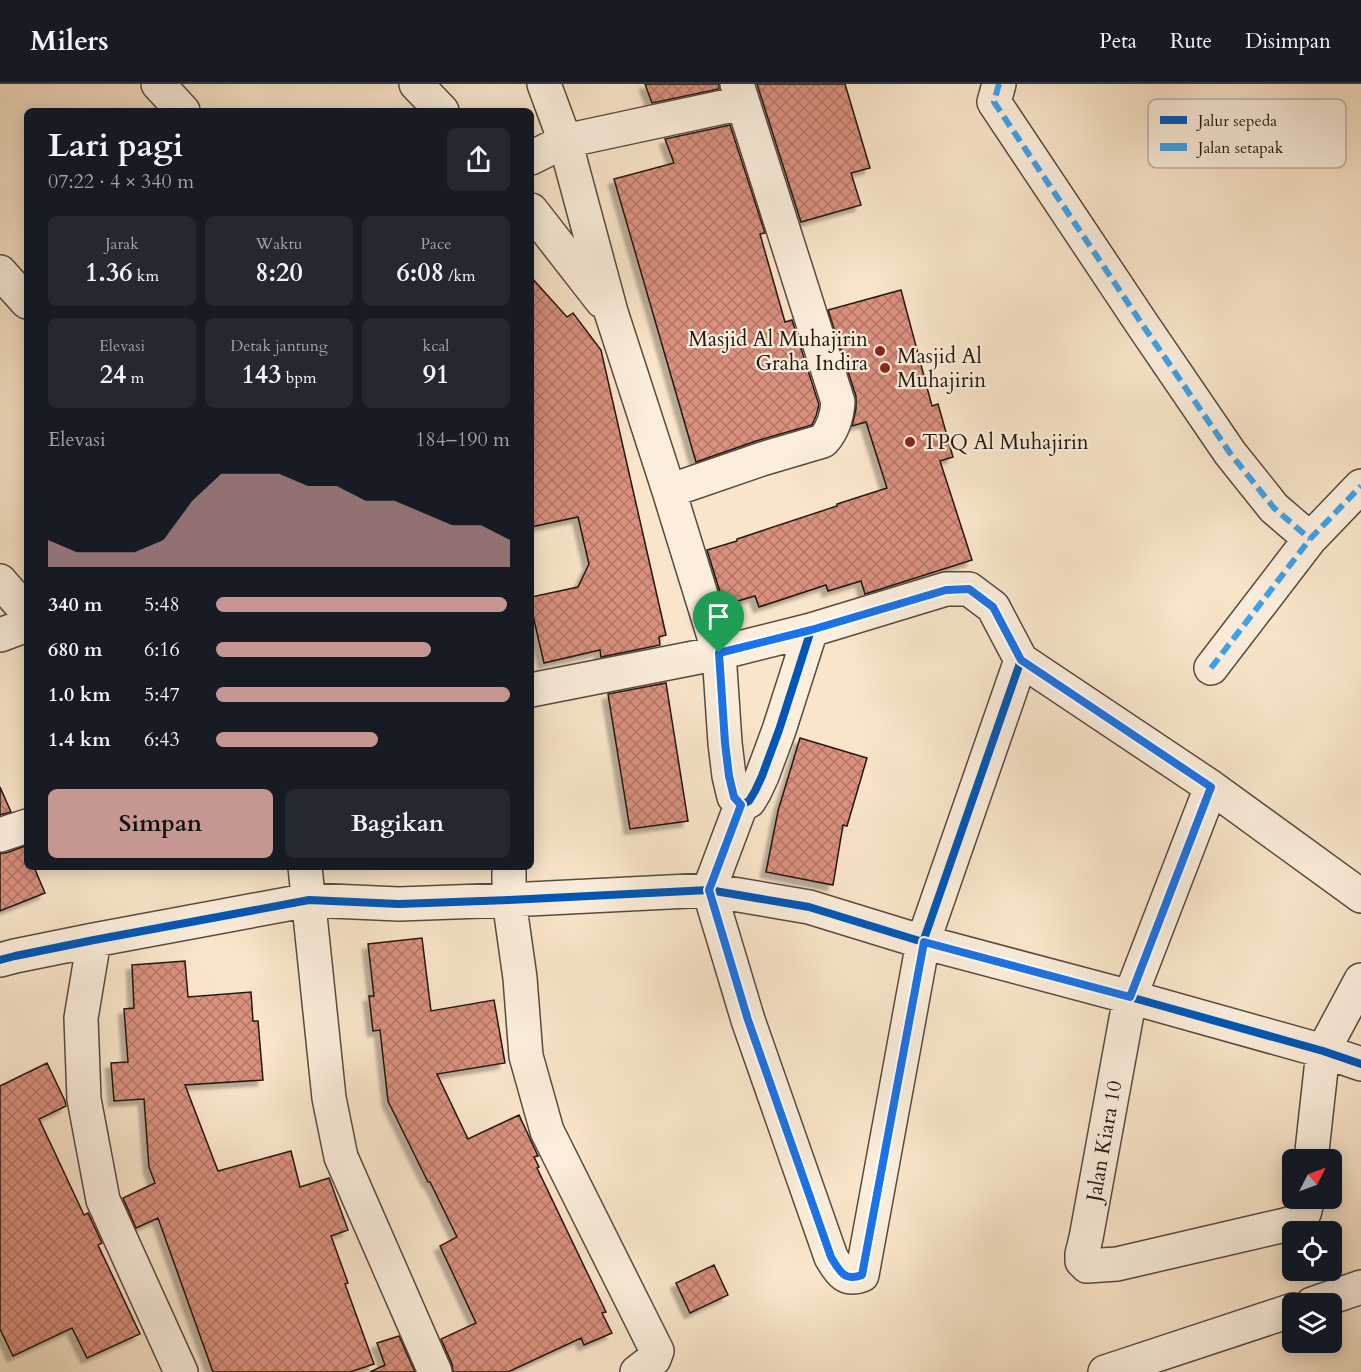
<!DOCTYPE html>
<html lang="id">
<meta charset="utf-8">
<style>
:root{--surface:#171b24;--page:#242831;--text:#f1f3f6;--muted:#9ea1a6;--line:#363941;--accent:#c59692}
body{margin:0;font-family:Cardo,serif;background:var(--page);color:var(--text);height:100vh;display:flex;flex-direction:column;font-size:22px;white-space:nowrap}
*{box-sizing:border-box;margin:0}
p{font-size:20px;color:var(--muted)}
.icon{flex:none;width:33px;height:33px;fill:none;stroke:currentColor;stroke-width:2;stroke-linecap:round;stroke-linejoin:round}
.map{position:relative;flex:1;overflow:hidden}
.details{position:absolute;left:24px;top:24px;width:510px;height:762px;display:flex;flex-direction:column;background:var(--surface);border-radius:9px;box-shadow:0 3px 15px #0003}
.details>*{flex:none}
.needle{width:39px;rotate:48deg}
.buttons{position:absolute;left:1282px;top:1065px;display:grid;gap:12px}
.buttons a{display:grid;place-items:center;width:60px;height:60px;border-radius:9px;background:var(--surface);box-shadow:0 3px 15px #0003;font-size:30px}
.pin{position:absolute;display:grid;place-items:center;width:51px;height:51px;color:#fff;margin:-62px -26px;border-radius:50% 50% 50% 0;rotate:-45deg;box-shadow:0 0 6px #0007}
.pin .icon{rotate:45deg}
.round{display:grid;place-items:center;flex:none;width:63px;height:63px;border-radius:9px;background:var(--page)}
.overview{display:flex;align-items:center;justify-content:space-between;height:102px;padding:0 24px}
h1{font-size:33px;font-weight:700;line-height:45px}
.figures{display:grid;grid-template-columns:repeat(3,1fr);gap:9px;height:102px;padding:6px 24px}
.figures div{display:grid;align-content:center;border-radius:9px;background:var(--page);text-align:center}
.figures b{font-size:26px;font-weight:700}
.figures small{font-size:16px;font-weight:400}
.figures p{font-size:16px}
.chart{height:168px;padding:12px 24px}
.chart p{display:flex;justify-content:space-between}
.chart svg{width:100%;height:108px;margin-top:6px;fill:var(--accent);opacity:.7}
.action{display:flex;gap:12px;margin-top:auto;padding:12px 24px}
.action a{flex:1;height:69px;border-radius:9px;background:var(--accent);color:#111;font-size:24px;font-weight:700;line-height:69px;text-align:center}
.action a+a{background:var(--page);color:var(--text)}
ul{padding:0 24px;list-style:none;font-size:20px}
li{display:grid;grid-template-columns:96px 72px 1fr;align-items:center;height:45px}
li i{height:15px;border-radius:8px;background:var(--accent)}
header{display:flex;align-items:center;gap:36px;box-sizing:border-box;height:84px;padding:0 30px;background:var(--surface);border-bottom:2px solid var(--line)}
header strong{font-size:28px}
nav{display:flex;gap:33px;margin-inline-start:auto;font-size:21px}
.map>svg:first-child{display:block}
.building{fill:url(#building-cross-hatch);stroke:#221712;stroke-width:1.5;filter:url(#shadow)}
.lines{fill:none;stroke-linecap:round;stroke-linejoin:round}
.street-casing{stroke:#584a40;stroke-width:36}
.street{stroke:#fbeedc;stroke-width:33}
.quiet{stroke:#3ea2ea;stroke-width:6;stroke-dasharray:12 6;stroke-linecap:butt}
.cycleway-casing{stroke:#fbeedc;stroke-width:11}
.cycleway{stroke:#0057b8;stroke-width:8}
.route-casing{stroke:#fff;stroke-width:12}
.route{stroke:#1a73e8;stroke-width:8}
.poi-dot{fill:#8f2418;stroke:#fbeedc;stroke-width:2}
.labels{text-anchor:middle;stroke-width:4.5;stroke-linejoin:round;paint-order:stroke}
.poi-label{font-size:21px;fill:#221712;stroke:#fbeedc;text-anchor:start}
.street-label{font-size:21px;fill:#221712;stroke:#fbeedc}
.key{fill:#fbeedc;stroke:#baae9f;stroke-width:1.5}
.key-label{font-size:16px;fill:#221712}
</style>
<header>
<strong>Milers</strong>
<nav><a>Peta</a><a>Rute</a><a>Disimpan</a></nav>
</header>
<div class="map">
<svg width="1361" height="1288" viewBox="0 0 1361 1288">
<defs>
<pattern id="building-cross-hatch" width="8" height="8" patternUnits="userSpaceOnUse" patternTransform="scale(1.5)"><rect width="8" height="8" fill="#da907d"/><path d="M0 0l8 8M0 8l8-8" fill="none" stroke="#b07565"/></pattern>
<filter id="shadow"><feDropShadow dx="-5.5" dy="5.5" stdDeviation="1.5" flood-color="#0004"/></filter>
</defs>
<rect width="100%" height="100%" fill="#f9e5c9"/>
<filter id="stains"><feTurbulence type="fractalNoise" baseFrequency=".00333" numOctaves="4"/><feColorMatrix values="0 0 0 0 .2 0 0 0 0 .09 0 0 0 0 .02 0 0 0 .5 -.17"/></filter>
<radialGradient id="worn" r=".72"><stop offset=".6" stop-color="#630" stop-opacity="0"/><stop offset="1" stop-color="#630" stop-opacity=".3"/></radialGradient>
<path class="building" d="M645,0h74v5l-67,14z
M757,0h88l25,84 -19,5 10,32 -60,17z
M730,41l35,108 -5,1 25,88 7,-2 27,85 -3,11 -4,9 -56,16 -60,21 -82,-283 60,-16 -9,-24z
M531,193l36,40 6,-4 28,37 65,285 -7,2 1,8 -59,12 -1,-7 -56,13 -13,-56v-10l47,-10 11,-23 -11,-47 -47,10z
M901,206l31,116 6,-2 15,53 -13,4 32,99 -107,34 -4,-13 -33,10 -2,-6 -67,22 -4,-11 -31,9 -17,-55 30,-9v-2l100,-33v-2l50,-16 -21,-66 -14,4 4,-17v-13l-28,-86z
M666,599l22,138 -58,8 -22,-135z
M800,654l67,20 -20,68 -4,-1 -10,60 -67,-13 12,-61z
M0,703l11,25 -11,3z
M25,762l2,4v17h7l11,26 -45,18v-58h6z
M422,854l9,73 63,-11 11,63 -68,11 31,65 51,-24 19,41 -4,1 5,10 -2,1 69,144 -4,1 10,20 -28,12 -3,-7 -73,34h-55l-1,-8 -11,-25 35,-16 -36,-77 17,-9 -27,-55h-2l-40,-81 -8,-71 -7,1 -4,-35h5l-6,-52z
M185,877l3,36 63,-5 2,29h5l5,59 -78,5 33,86 73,-20 9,36 29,-9 19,52 -17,6 17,47 -3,1 29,80 -24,8h-137l-55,-154 -22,10 -13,-30 32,-15 -6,-16 -5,-68 -30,2 -3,-38 17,-1 -4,-53 10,-1 -2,-43z
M47,979l18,38 1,5 -27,13 45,96 4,-2 14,30 -4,2 42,89 -53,24 -15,-30 -59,28 -13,-27v-243z
M714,1181l14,30 -38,18 -14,-30z
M399,1252l16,36h-45l15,-7 -8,-22z"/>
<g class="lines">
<defs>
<path id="street" d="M158,0l25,27
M416,0l26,27
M544,0l21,57 46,171 58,179 50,162 6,90 4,33 5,21 7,8
M999,0l-5,18 148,222 88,129 44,55 36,31
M531,74l34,-17 177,-38
M531,126l71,91
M0,188l27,30
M669,407l93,-32 61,-18c10,-11 14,-25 15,-39l-101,-318
M0,497l27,31
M811,546l-32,100 -17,46 -7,15 -6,10 -8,4 -32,85 39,130 83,237c8,13 13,25 31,18l61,-333 98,-282
M0,551l27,-10
M1211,584l99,-129 51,-53
M531,606l188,-37 92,-23 135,-41h23l24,18 28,53 190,127 150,109
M1211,703l-81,210 -44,241 -4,16v7l5,5 30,-2 168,-39c18,-5 20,-8 22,-27
M0,751l27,-9
M305,783l24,231 12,59 94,215
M509,783v33l11,78 6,78 21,75 110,220 -3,8 -17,13
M94,856l-13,78 3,81 19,101 78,172
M0,876l15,-4 79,-16 215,-40 90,4 110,-4 200,-10 100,17 114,35 207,55 193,54 38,13
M1311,1076l12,-109 38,-71
M1312,1220l49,-17
M1105,1288l188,-62"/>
</defs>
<use href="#street" class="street-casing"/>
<use href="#street" class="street"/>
<path class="quiet" d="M999,0l-5,18 148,222 88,129 44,55 36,31
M1211,584l99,-129 51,-53"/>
<defs>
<path id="cycleway" d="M811,546l-32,100 -17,46 -7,15 -6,10 -8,4 -32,85 39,130 83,237c8,13 13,25 31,18l61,-333 98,-282
M0,876l15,-4 79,-16 215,-40 90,4 110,-4 200,-10 100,17 114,35 207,55 193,54 38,13"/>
</defs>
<use href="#cycleway" class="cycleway-casing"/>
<use href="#cycleway" class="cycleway"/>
</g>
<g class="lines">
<defs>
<path id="route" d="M969,505l24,18 28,53 190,127 -81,210 -206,-55 -62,333c-18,7 -23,-5 -31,-18l-83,-237 -39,-130 32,-85 -7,-8 -5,-21 -4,-33 -6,-90 92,-23 135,-40z"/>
</defs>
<use href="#route" class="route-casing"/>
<use href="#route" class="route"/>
</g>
<g class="poi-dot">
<circle cx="880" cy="267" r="6"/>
<circle cx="885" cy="284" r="6"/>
<circle cx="910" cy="358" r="6"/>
</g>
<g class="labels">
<g class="poi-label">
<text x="868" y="262" text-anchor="end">Masjid Al Muhajirin<tspan x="868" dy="24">Graha Indira</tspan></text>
<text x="897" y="279">Masjid Al<tspan x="897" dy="24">Muhajirin</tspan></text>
<text x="922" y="365">TPQ Al Muhajirin</text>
</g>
<g class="street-label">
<text transform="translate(1104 1057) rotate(-80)" y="7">Jalan Kiara 10</text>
</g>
</g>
<rect x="1148" y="15" width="198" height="69" rx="9" class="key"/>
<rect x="1160" y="32" width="27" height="8" fill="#0057b8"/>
<rect x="1160" y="59" width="27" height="8" fill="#3ea2ea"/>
<g class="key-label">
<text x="1198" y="42">Jalur sepeda</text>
<text x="1198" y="69">Jalan setapak</text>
</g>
<rect width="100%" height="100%" filter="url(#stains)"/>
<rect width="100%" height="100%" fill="url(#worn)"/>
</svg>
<div class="buttons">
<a><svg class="needle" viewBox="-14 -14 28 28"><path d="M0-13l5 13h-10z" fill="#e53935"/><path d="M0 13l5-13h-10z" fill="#9ea1a6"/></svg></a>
<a><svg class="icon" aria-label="locate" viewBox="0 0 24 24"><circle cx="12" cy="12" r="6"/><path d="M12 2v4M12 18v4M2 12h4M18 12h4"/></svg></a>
<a><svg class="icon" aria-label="layers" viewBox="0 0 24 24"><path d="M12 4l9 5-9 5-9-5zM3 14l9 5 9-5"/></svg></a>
</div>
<div class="pin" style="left:719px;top:569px;background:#1e9e55"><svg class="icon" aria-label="arrive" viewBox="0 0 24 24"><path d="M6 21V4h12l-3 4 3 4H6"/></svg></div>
<section class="details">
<div class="overview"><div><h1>Lari pagi</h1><p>07:22 · 4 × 340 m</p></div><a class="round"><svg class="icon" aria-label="share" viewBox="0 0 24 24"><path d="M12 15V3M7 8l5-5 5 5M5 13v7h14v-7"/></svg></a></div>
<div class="figures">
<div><p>Jarak</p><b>1.36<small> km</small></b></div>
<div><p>Waktu</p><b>8:20</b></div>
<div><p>Pace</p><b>6:08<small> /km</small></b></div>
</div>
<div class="figures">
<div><p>Elevasi</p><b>24<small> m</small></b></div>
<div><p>Detak jantung</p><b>143<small> bpm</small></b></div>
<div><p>kcal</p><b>91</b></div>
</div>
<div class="chart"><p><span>Elevasi</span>184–190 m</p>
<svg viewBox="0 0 160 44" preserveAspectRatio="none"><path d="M0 44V33L10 38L20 38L30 38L40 33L50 17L60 6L70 6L80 6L90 11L100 11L110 17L120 17L130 22L140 27L150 27L160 33V44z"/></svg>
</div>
<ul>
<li><b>340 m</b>5:48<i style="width:99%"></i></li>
<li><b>680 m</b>6:16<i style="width:73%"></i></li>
<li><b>1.0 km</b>5:47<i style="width:100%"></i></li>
<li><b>1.4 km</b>6:43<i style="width:55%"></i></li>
</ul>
<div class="action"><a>Simpan</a><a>Bagikan</a></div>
</section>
</div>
